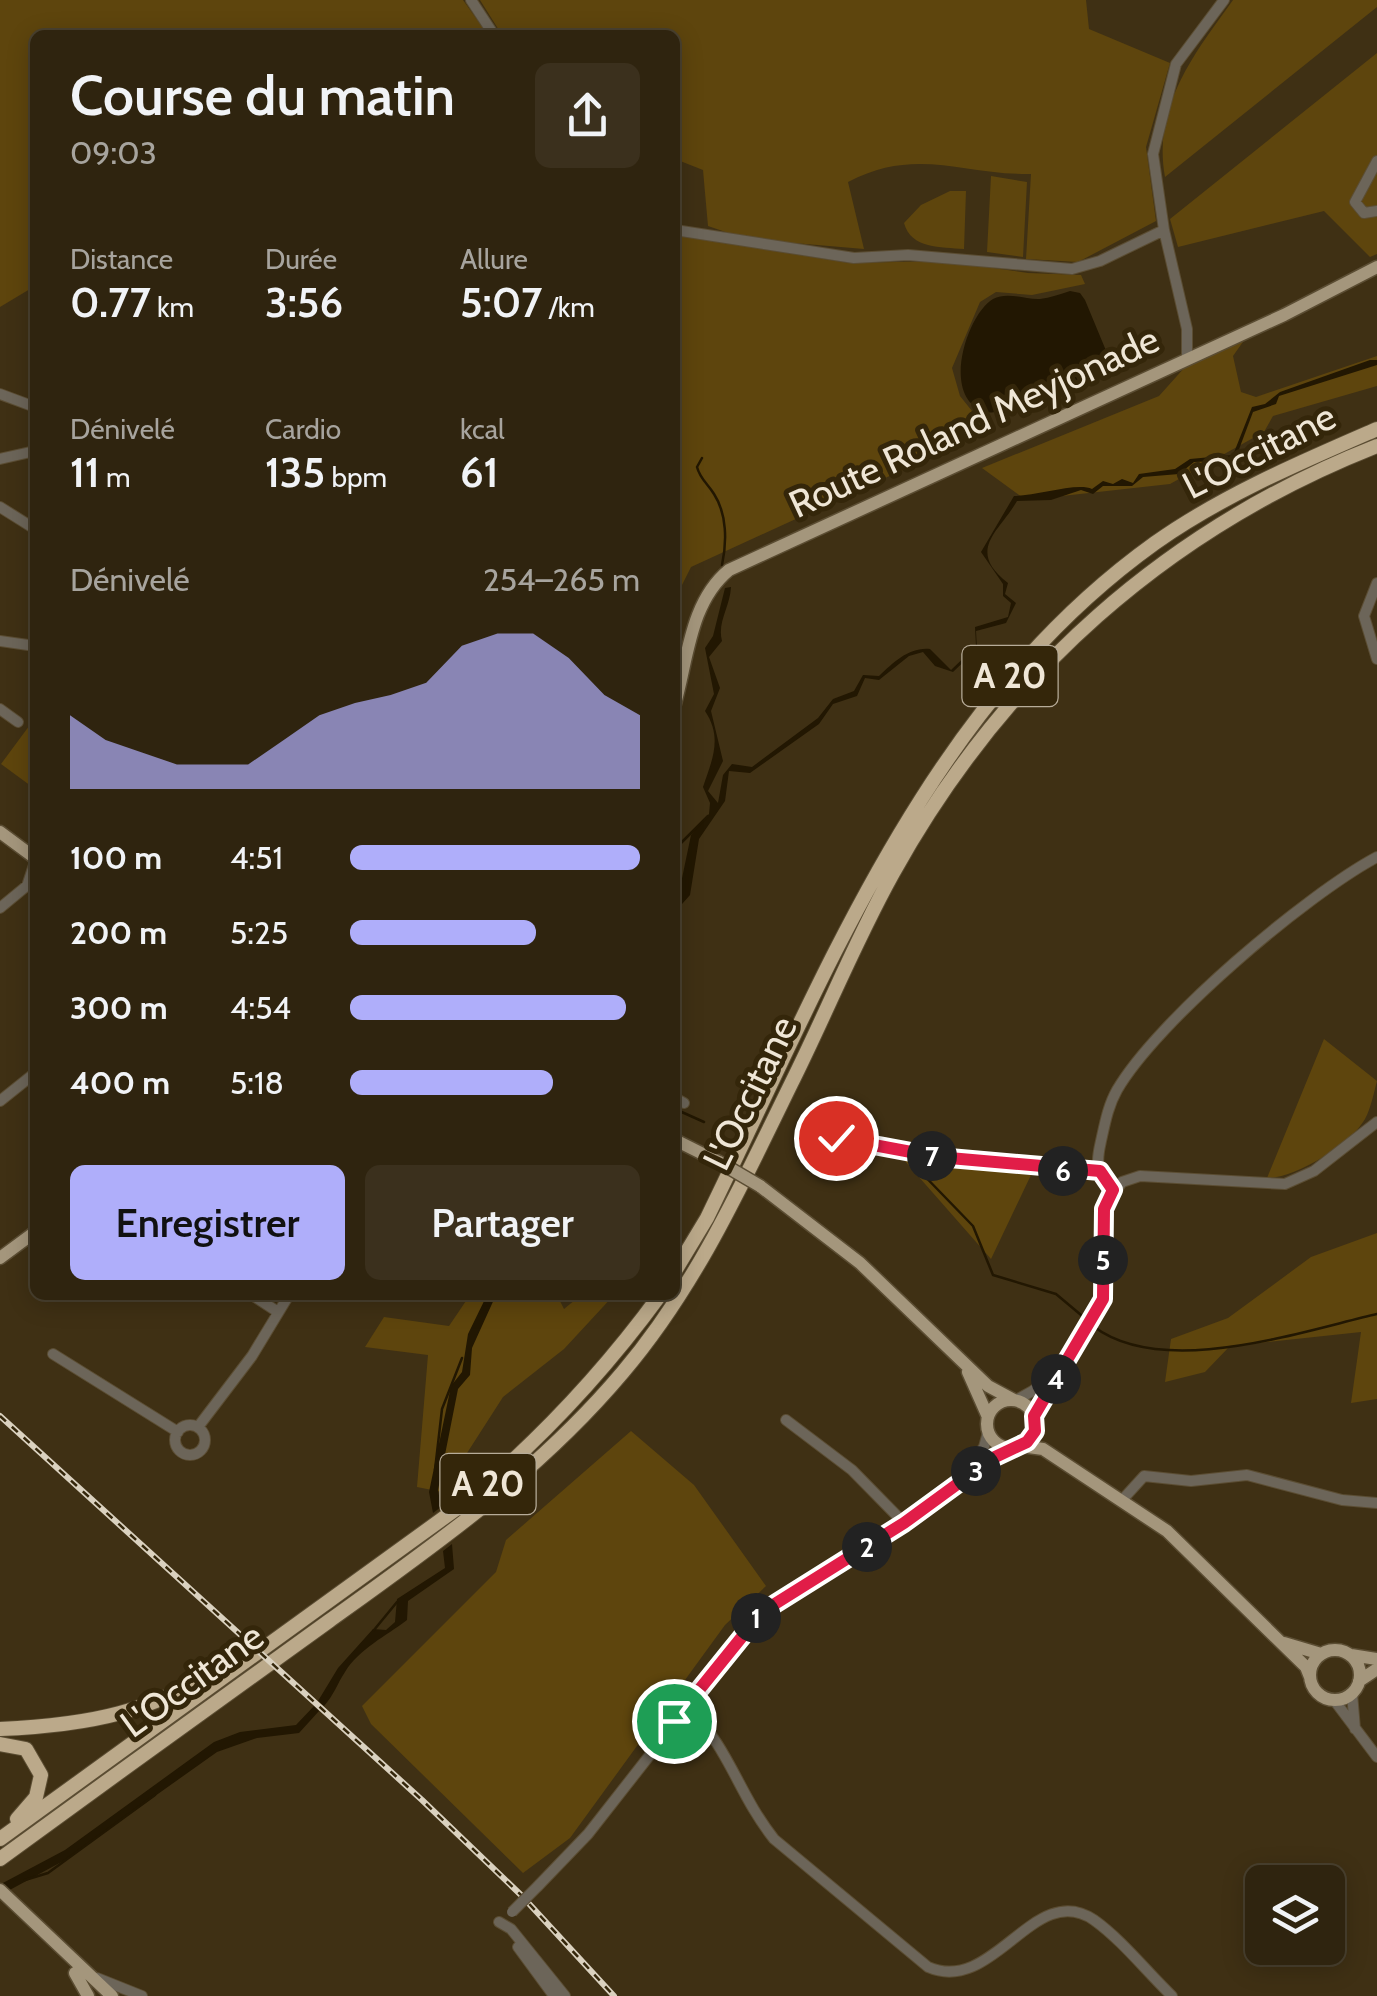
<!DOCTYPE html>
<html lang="fr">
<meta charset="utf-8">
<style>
:root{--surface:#2f240f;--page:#3b301d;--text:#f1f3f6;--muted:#a7a49e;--line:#4a412f;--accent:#afaefa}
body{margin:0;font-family:Cabin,sans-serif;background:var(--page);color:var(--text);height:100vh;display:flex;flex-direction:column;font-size:38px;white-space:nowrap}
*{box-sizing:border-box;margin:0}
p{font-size:32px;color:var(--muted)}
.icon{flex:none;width:55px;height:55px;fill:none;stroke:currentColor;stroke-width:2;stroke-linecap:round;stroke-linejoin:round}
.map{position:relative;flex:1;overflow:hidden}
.side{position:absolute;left:30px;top:30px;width:650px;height:1270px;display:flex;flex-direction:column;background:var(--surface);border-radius:15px;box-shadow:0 5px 25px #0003,0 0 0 2px var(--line)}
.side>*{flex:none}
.fabs{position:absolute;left:1245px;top:1865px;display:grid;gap:20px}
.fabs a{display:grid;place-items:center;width:100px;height:100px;border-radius:15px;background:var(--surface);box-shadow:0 5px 25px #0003,0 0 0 2px var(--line);font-size:50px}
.pin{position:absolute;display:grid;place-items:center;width:85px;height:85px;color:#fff;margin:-42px;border:5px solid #fff;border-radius:50%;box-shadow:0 2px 10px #0007}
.km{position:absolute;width:50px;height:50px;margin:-25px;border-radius:50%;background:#222;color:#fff;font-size:28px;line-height:50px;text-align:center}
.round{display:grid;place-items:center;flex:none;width:105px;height:105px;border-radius:15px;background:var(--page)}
.head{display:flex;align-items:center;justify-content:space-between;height:170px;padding:0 40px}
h1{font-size:55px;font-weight:600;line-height:75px}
.figures{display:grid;grid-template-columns:repeat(3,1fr);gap:15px;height:170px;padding:10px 40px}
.figures div{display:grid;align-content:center}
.figures b{font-size:42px;font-weight:600}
.figures small{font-size:28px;font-weight:400}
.figures p{font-size:28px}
.chart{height:280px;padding:20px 40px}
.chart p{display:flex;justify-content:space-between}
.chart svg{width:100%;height:180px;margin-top:10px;fill:var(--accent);opacity:.7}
.cta{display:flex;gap:20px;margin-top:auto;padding:20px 40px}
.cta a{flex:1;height:115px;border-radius:15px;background:var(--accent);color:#111;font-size:40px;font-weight:600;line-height:115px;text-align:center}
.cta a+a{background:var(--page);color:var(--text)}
ul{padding:0 40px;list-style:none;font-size:32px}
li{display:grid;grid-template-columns:160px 120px 1fr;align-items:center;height:75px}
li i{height:25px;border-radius:12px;background:var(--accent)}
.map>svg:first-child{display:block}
.green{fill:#5e450d}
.water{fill:#221702}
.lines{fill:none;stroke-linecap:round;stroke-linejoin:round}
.stream{stroke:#221702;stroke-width:2.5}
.minor-casing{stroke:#5b4d33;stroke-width:12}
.major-casing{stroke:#5b4d33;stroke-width:15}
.highway-casing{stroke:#5b4d33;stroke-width:16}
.minor{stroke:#6c6559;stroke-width:10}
.major{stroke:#a4967c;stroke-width:12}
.highway{stroke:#bba98a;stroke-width:14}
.rail-casing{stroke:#dad1bf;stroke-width:6}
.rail{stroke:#34260a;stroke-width:2.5;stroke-dasharray:8;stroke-linecap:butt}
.minor-bridge-casing{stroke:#5b4d33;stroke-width:12;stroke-linecap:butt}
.major-bridge-casing{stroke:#5b4d33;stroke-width:15;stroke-linecap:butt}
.minor-bridge{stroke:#6c6559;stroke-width:10}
.major-bridge{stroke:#a4967c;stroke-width:12}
.route-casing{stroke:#fff;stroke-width:20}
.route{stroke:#e11d48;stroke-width:12}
.labels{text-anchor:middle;stroke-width:10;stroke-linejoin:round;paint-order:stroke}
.shield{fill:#34260a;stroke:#b7ac99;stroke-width:2.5}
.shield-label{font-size:35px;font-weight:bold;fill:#efe6d6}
.street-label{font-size:38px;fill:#efe6d6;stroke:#34260a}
</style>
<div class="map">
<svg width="1377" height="1996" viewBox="0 0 1377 1996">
<rect width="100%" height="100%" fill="#3f3014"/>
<path class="green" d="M0,0h463l25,35h-453v251l-35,21z
M480,0h606l3,29 81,34 -24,84 10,74 -78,41 -52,-3 5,-85c-69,1 -115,-28 -183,8l16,67 -118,-10 -38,-13 -5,-56 -28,-11v-124h-173z
M1233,0h144v7l-212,170c-13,-71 30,-124 68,-177z
M1377,53v201l-7,3 -46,-46 -146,36 -8,-28z
M991,176l36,6 -4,75 -36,-5z
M950,191h16l-2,58c-23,-2 -53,0 -60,-26l17,-18z
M675,235l174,28 95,-2 84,12 53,2 4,9 -53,11 -36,-3 -16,10 -28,66 8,28 12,15 -10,17 -36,12 -19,28 -216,99 -16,32z
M1245,339l-12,17 8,36 15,5 121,-41v30l-104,30 -9,16 -94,52 -144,16 -44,-32 177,-72 26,-29z
M35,718v71l-34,-25z
M1324,1039l53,42c-3,11 -6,27 -12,38 -14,25 -71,60 -98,59z
M904,1160l127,15 -40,84z
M1377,1233v166l-26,4 10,-71 -131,14 -25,26 -40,10 6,-43 57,-21 83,-61z
M470,1295h87l7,14 17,-14h33l-50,54 -61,48 -61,95 -25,-5 11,-132 -63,-8 19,-30 65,9z
M631,1431l63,54 72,101 -41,39 -155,213 -47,35 -152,-149 -9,-18 134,-134 10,-32z"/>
<path class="water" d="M1070,291l10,2 5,7 22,53 -6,16c-18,10 -100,49 -116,43 -46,-15 -17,-99 8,-113 15,-8 32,1 47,0 10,-1 20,-5 30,-8z
M1370,360h7v5l-98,31 -3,8 -23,8 -18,48 -41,2 -15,12 -36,3 -11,9h-29l-10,8 -12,-4 -30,10 -34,1c-17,30 -52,49 -9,82l-3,11 11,9 -10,20 -30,8 1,18 -24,23 -18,-6 -12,-14 -14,4 -30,24 -14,-2 -8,18 -24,8 -14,20 -69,49 -21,-2 -4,30 -26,38 -9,56 -15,17 16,-77 18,-21 1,-11 -7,-16c9,-27 20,-49 2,-76l9,-17 -9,-46 8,-12 12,-48 6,-1c-1,20 -14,35 -9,54l-13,16 11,31 -9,23 12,50 -15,30 10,12 5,-28 9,-11 20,3 66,-49 15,-19 21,-8 9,-16 16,1c15,-14 30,-29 51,-27l21,21 25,-24 -1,-19 33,-10 3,-14 -8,-7v-12l-22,-32 33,-56c23,0 63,-14 78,-7l11,-8 10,3 9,-5 11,4 6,-9 36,-5 15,-10 43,-4 19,-48 13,-3 15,-12z
M487,1295h9l-24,53 -2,27 -12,14 -20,101 3,17 -8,6 -4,-21 22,-106 11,-14 6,-38z
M452,1544l2,25 -46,32 -1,19c-21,16 -48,29 -62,52 -8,12 -11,23 -21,34l-6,-5 20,-33 35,-39 13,1 9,-8 2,-23 48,-31 -2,-17z
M314,1706l5,5 -20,22 -42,5 -40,14 -152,108 -59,32 -5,-8 64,-34 149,-108 26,-10 56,-7z"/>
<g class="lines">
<path class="stream" d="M702,458l-5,9c3,12 11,17 17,27 13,20 13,48 8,71
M675,849l33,-33
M675,1109l29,13
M839,1130l68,15
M912,1163l61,63 20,49 63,19 31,26
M1093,1326c69,53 206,6 284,-12
M435,1470l7,-61 20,-51
M374,1630l23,-28
M25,1880l23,-7 107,-78"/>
<defs>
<path id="minor" d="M471,0l23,35
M1377,161l-22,41 9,11 13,-2
M675,230l179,28 54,-3 164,14 28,-8 64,-31
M1187,357v-28l-23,-99 -11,-76 23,-90 48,-64
M0,394l35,13
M0,459l35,-8
M0,507l35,22
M1377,583l-13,33 13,43
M0,641l35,5
M0,709l18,13
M28,883l7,-21
M0,908l35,-29
M675,1098l9,5
M0,1101l35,-28
M801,1142l44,-4 93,19 161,14
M1113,1189c-4,-5 -11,-12 -13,-18 -4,-9 -1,-21 1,-30 4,-18 7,-35 16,-51 40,-69 189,-195 260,-233
M252,1295l26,17
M53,1354l125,78
M1016,1400c42,-20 71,-57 87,-101l1,-90 18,-27 18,-6 145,8 29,-13 63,-49
M1034,1416l23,-38
M786,1420l66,50 52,53
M175 1440a15 15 0 1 1 30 0a15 15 0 1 1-30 0Z
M198,1427l54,-71 37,-61
M966,1472l18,-25 4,-15
M1123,1499l21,-23 47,5 56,-6 95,25 35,3
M1352,1693l3,36
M1334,1700l43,57
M686,1705c45,45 51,87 88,134l154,128c66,29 106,-88 166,-47 28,20 53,52 78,76
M538,1886l50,-52 174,-222 111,-68 136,-96
M499,1922l12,7 54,67
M518,1947l36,49
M97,1978l45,18"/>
<path id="major" d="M675,704c13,-46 15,-102 54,-134l555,-255 93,-48
M0,832l35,26
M675,1140l44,22
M760,1186l100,77 128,123 26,14
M0,1258l35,-26
M968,1372l20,45
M987 1424a24 24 0 1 1 48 0a24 24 0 1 1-48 0Z
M1021,1446l22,3 124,82 139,136 4,10
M1284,1643l37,11
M1310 1675a25 25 0 1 1 50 0a25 25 0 1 1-50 0Z
M1351,1655l26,4
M1359,1681l18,-12
M0,1890l112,106
M75,1973l13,23"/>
<path id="highway" d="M675,1271l32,-53c119,-243 219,-511 448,-675 68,-48 146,-81 222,-114
M0,1729c91,-4 150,-16 228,-65
M0,1744l26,5 15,26 -5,22 -19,22
M0,1839l467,-338c74,-62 136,-128 193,-206
M0,1859c109,-80 220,-159 329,-238 106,-76 210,-149 294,-249 73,-86 119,-188 168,-288 35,-70 64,-143 102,-211 110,-198 273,-344 484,-427"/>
</defs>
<use href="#minor" class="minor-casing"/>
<use href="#major" class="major-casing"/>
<use href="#highway" class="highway-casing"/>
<use href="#minor" class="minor"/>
<use href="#major" class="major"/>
<use href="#highway" class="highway"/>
<defs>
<path id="rail" d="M0,1416l422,384 99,95 93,101"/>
</defs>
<use href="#rail" class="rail-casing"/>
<use href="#rail" class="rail"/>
<defs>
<path id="minor-bridge" d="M512,1912l26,-26"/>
<path id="major-bridge" d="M719,1162l41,24"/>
</defs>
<use href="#minor-bridge" class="minor-bridge-casing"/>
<use href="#major-bridge" class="major-bridge-casing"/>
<use href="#minor-bridge" class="minor-bridge"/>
<use href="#major-bridge" class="major-bridge"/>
</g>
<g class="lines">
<defs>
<path id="route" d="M674,1721l88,-109 142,-89 89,-65 34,-16 8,-11 -1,-15 69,-117 1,-90 9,-19 -13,-19 -162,-14 -102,-19"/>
</defs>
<use href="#route" class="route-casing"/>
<use href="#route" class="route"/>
</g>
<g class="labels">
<g class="shield">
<rect x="962.5" y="646" width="95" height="60" rx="8"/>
<rect x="440.5" y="1454" width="95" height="60" rx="8"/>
</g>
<g class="shield-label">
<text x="1010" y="688">A 20</text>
<text x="488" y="1496">A 20</text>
</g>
<g class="street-label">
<text transform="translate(974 422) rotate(-25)" y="13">Route Roland Meyjonade</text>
<text transform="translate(1259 451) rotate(-27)" y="13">L'Occitane</text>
<text transform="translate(750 1093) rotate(-64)" y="13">L'Occitane</text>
<text transform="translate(192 1680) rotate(-36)" y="13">L'Occitane</text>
</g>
</g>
</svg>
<div class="fabs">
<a><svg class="icon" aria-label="layers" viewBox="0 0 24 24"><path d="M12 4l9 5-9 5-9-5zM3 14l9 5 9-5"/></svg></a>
</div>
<div class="pin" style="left:674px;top:1721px;background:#1e9e55"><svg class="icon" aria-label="arrive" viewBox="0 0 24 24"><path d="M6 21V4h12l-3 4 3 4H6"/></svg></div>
<div class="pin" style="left:836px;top:1138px;background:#d93025"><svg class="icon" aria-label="check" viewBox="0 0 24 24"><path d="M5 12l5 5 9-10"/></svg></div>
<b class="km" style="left:756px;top:1618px">1</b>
<b class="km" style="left:867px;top:1547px">2</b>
<b class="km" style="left:976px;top:1471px">3</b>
<b class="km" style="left:1056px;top:1379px">4</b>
<b class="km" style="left:1103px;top:1260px">5</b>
<b class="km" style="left:1063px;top:1171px">6</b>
<b class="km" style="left:932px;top:1156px">7</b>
<section class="side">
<div class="head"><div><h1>Course du matin</h1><p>09:03</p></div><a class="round"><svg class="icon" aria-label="share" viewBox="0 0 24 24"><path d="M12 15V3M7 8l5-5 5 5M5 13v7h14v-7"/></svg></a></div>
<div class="figures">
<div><p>Distance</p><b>0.77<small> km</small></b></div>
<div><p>Durée</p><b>3:56</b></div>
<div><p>Allure</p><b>5:07<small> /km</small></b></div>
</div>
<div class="figures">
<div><p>Dénivelé</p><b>11<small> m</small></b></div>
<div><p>Cardio</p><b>135<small> bpm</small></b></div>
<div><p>kcal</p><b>61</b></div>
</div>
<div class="chart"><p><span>Dénivelé</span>254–265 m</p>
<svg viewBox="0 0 160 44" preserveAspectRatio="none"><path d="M0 44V26L10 32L20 35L30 38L40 38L50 38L60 32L70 26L80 23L90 21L100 18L110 9L120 6L130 6L140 12L150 21L160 26V44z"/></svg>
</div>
<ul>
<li><b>100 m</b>4:51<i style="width:100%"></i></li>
<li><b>200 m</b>5:25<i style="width:64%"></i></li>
<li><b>300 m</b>4:54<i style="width:95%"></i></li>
<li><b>400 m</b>5:18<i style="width:70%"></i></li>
</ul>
<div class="cta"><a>Enregistrer</a><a>Partager</a></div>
</section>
</div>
